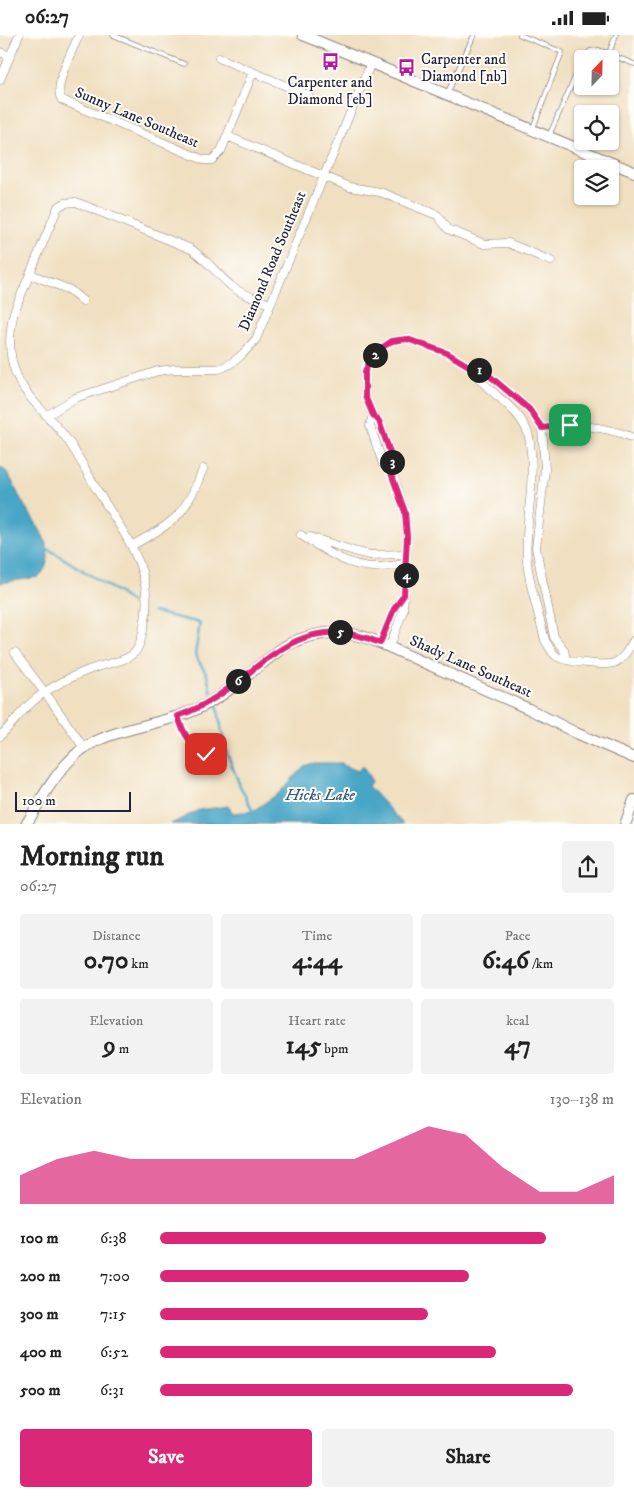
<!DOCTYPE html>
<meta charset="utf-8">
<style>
:root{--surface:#fff;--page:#f2f2f2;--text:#222;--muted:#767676;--accent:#db2777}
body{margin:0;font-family:"IM FELL DW Pica",serif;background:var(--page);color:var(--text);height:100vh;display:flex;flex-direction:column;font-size:19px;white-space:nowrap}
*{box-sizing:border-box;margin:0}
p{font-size:16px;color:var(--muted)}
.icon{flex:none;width:28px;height:28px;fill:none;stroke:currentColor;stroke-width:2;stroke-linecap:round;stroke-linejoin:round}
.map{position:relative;height:789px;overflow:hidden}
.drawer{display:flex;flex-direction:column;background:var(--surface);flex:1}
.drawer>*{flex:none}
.needle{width:32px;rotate:22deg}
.tools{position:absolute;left:574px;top:15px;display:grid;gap:10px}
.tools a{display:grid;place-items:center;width:45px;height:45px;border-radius:5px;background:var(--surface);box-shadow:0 1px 4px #0004;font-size:25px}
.scale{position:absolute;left:15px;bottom:12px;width:116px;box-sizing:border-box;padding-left:5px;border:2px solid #22223b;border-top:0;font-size:14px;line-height:18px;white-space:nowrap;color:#22223b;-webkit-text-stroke:4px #fdfcf7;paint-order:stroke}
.pin{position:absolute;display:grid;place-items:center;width:42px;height:42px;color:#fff;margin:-21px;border-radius:10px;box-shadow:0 2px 8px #0006}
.km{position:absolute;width:25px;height:25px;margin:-12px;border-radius:50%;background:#222;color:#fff;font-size:14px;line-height:25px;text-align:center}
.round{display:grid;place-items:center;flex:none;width:52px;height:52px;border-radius:5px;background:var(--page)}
.headline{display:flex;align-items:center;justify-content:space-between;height:85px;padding:0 20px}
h1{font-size:28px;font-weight:700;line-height:38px}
.stats{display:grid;grid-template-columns:repeat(3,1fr);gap:8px;height:85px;padding:5px 20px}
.stats div{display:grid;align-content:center;border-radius:5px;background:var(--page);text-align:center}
.stats b{font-size:25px;font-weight:700}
.stats small{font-size:14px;font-weight:400}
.stats p{font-size:14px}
.chart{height:140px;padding:10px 20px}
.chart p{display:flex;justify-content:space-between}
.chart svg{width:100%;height:90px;margin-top:5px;fill:var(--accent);opacity:.7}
.action{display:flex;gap:10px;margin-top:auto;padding:10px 20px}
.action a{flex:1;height:58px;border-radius:5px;background:var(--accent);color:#fff;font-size:20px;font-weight:700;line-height:58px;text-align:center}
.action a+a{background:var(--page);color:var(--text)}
ul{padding:0 20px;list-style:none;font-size:16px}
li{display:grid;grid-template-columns:80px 60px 1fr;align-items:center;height:38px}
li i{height:12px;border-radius:6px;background:var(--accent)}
.status{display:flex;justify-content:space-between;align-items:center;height:35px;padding:0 25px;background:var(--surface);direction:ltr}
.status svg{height:14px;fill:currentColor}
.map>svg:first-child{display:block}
.water{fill:#47a5c6;stroke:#346480}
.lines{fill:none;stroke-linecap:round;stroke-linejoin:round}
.stream{stroke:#47a5c6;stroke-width:2.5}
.service-casing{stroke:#89807e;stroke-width:5.5}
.minor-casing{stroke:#89807e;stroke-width:9}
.tertiary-casing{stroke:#89807e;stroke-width:12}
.service{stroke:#fff;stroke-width:4}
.minor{stroke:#fff;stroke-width:8}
.tertiary{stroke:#fff;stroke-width:10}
.route-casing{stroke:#fff;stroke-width:10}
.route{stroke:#db2777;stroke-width:6}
.labels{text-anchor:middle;stroke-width:4;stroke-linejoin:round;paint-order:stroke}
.poi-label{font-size:15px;fill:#22223b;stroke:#fdfcf7;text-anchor:start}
.street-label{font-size:15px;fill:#22223b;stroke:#fdfcf7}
.water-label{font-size:16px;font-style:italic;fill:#335d7a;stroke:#fdfcf7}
</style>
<div class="status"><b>06:27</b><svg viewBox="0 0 49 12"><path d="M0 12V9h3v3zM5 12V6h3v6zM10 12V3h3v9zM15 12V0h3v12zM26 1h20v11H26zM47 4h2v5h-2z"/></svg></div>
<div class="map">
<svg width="634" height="790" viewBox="0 0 634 790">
<rect width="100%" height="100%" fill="#fdfcf7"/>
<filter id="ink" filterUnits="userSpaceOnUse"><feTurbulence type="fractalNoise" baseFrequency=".02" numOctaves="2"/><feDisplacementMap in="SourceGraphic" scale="10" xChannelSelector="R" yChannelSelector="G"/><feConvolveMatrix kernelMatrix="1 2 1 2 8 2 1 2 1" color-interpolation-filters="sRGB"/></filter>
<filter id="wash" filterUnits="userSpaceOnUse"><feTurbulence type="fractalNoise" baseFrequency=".0096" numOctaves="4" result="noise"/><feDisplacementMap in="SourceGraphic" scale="20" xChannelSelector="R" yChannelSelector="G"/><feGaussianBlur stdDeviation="1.12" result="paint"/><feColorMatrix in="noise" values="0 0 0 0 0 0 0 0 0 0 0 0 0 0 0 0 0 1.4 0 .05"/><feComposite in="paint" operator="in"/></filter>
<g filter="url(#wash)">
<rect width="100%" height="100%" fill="#f0dfc0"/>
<path class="water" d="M0,432l7,5c6,10 10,21 16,31 14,23 38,49 16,74l-39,6z
M313,728h29l1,2 15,6 4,-5 7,10 2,6 -3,4 35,38h-232l28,-14 29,-4 5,7 20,-2 26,-18 25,-27z"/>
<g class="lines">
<path class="stream" d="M45,512l74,46 18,14
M153,577l47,11 -5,32 12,20 4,18
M217,670l8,43 15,38 13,25 -1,3"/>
</g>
</g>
<g filter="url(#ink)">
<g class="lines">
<defs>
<path id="service" d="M113,0l71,29
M520,0l42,17 -29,76
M609,18l7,-18
M583,24l7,-8 9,-1 35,14
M447,59l27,-59
M549,101l33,-75
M178,681c7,21 16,35 38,41"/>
<path id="minor" d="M79,0c-6,15 -27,51 -17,65l142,60h8l9,-9 32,-79
M0,17l10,4
M219,23l89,37
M0,45l19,-45
M227,101l96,40 27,11 30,5 57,23 11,14 36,15 24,-1 43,18
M30,239l40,16 13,11
M472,333c15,26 44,35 56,65 2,6 2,13 3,19 4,37 -7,74 -4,110 3,26 12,53 18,78 3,5 6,12 11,16 8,6 49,10 58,7 10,-4 15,-15 20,-23
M48,380l27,-17 83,-27 16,-2h44c16,-4 27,-17 38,-30l115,-276
M373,380l-3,11 13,38 8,6
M542,393c33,-4 60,-3 92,10
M301,500c22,14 46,32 74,32 10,0 21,-2 31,-3
M310,502l47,15 13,3 36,-1
M132,511c12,-8 26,-14 37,-23 17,-12 27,-35 34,-54
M381,608l13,-34 10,-14
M390,611l13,-35 4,-74 -2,-25 -14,-42 2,-9 -14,-40 -6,-6 -8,-19v-25l15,-22 12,-8 15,-2 40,14 25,15 13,4 44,37 13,19 3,41 -9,79 18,89 10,13 2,9
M15,618l37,49 32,46
M0,701c11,-10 20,-23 31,-33 18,-16 41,-27 63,-35 13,-5 33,-6 42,-17 5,-7 6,-17 8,-25 12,-55 -20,-92 -47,-136 -10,-17 -19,-36 -31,-52 -15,-21 -39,-38 -49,-62 -9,-19 -8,-43 -3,-64l44,-105 7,-4 11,-1 115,47c15,10 25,24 39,36 10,9 27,14 40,19"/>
<path id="tertiary" d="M303,0l331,137
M26,790c14,-24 28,-50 48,-69 31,-29 85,-29 123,-47 32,-14 61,-45 90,-64 28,-14 57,-16 86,-5l156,69 47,24 58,25
M625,790l9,-25"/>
</defs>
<use href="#service" class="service-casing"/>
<use href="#minor" class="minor-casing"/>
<use href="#tertiary" class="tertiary-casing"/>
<use href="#service" class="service"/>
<use href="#minor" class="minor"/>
<use href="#tertiary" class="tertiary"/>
</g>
</g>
<g class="lines" filter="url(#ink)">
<defs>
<path id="route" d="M206,719c-17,-12 -22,-18 -28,-38 78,-26 107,-113 202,-73l14,-34 10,-14 3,-58 -2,-25 -15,-42 3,-9 -14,-40 -6,-6 -8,-19v-25l5,-10 10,-12 12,-8 15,-2 40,14 25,15 13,4 44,37 13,19 28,-3"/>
</defs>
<use href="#route" class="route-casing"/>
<use href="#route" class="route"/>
</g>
<defs>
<symbol id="bus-bare" viewBox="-9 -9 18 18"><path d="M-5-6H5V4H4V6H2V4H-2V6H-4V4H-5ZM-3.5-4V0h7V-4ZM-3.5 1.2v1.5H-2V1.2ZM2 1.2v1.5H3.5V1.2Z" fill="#b5179e" stroke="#fdfcf7" stroke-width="2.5" paint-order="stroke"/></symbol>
</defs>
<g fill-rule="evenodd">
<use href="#bus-bare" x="318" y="14" width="25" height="25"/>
<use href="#bus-bare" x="394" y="20" width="25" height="25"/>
</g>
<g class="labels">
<g class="poi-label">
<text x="421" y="29">Carpenter and<tspan x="421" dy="17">Diamond [nb]</tspan></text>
<text x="330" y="52" text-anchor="middle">Carpenter and<tspan x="330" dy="17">Diamond [eb]</tspan></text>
</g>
<g class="street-label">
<text transform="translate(137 82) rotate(23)" y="5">Sunny Lane Southeast</text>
<text transform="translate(272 226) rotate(-67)" y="5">Diamond Road Southeast</text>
<text transform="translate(471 631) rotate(24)" y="5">Shady Lane Southeast</text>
</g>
<g class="water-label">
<text x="320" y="765">Hicks Lake</text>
</g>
</g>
</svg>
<div class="tools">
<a><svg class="needle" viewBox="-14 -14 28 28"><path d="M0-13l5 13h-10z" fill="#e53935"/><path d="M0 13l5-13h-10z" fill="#767676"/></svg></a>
<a><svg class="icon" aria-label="locate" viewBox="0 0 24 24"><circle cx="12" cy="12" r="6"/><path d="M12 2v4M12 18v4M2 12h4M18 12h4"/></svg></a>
<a><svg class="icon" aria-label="layers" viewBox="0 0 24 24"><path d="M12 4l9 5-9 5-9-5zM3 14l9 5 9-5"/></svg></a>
</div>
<div class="scale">100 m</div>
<div class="pin" style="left:570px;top:390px;background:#1e9e55"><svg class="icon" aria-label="arrive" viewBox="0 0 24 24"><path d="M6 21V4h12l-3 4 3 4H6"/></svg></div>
<div class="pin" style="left:206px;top:719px;background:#d93025"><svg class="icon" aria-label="check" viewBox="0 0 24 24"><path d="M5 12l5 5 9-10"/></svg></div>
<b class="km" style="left:479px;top:335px">1</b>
<b class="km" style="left:375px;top:320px">2</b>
<b class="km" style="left:392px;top:427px">3</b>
<b class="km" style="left:406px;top:540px">4</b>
<b class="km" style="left:340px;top:597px">5</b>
<b class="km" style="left:238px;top:646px">6</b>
</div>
<section class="drawer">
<div class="headline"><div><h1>Morning run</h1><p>06:27</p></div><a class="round"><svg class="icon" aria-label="share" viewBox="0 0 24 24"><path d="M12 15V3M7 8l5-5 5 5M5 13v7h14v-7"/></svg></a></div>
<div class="stats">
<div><p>Distance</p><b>0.70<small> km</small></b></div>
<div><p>Time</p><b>4:44</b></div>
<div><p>Pace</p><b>6:46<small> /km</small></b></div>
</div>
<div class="stats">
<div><p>Elevation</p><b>9<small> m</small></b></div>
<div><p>Heart rate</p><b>145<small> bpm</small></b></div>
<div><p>kcal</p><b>47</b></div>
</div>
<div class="chart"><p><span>Elevation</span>130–138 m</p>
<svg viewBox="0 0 160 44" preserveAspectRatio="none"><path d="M0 44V30L10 22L20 18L30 22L40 22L50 22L60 22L70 22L80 22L90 22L100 14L110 6L120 10L130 26L140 38L150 38L160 30V44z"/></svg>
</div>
<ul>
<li><b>100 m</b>6:38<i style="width:85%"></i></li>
<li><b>200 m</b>7:00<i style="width:68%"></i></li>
<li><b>300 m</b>7:15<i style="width:59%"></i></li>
<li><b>400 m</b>6:52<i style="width:74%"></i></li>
<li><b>500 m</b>6:31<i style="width:91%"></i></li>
</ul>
<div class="action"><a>Save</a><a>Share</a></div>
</section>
